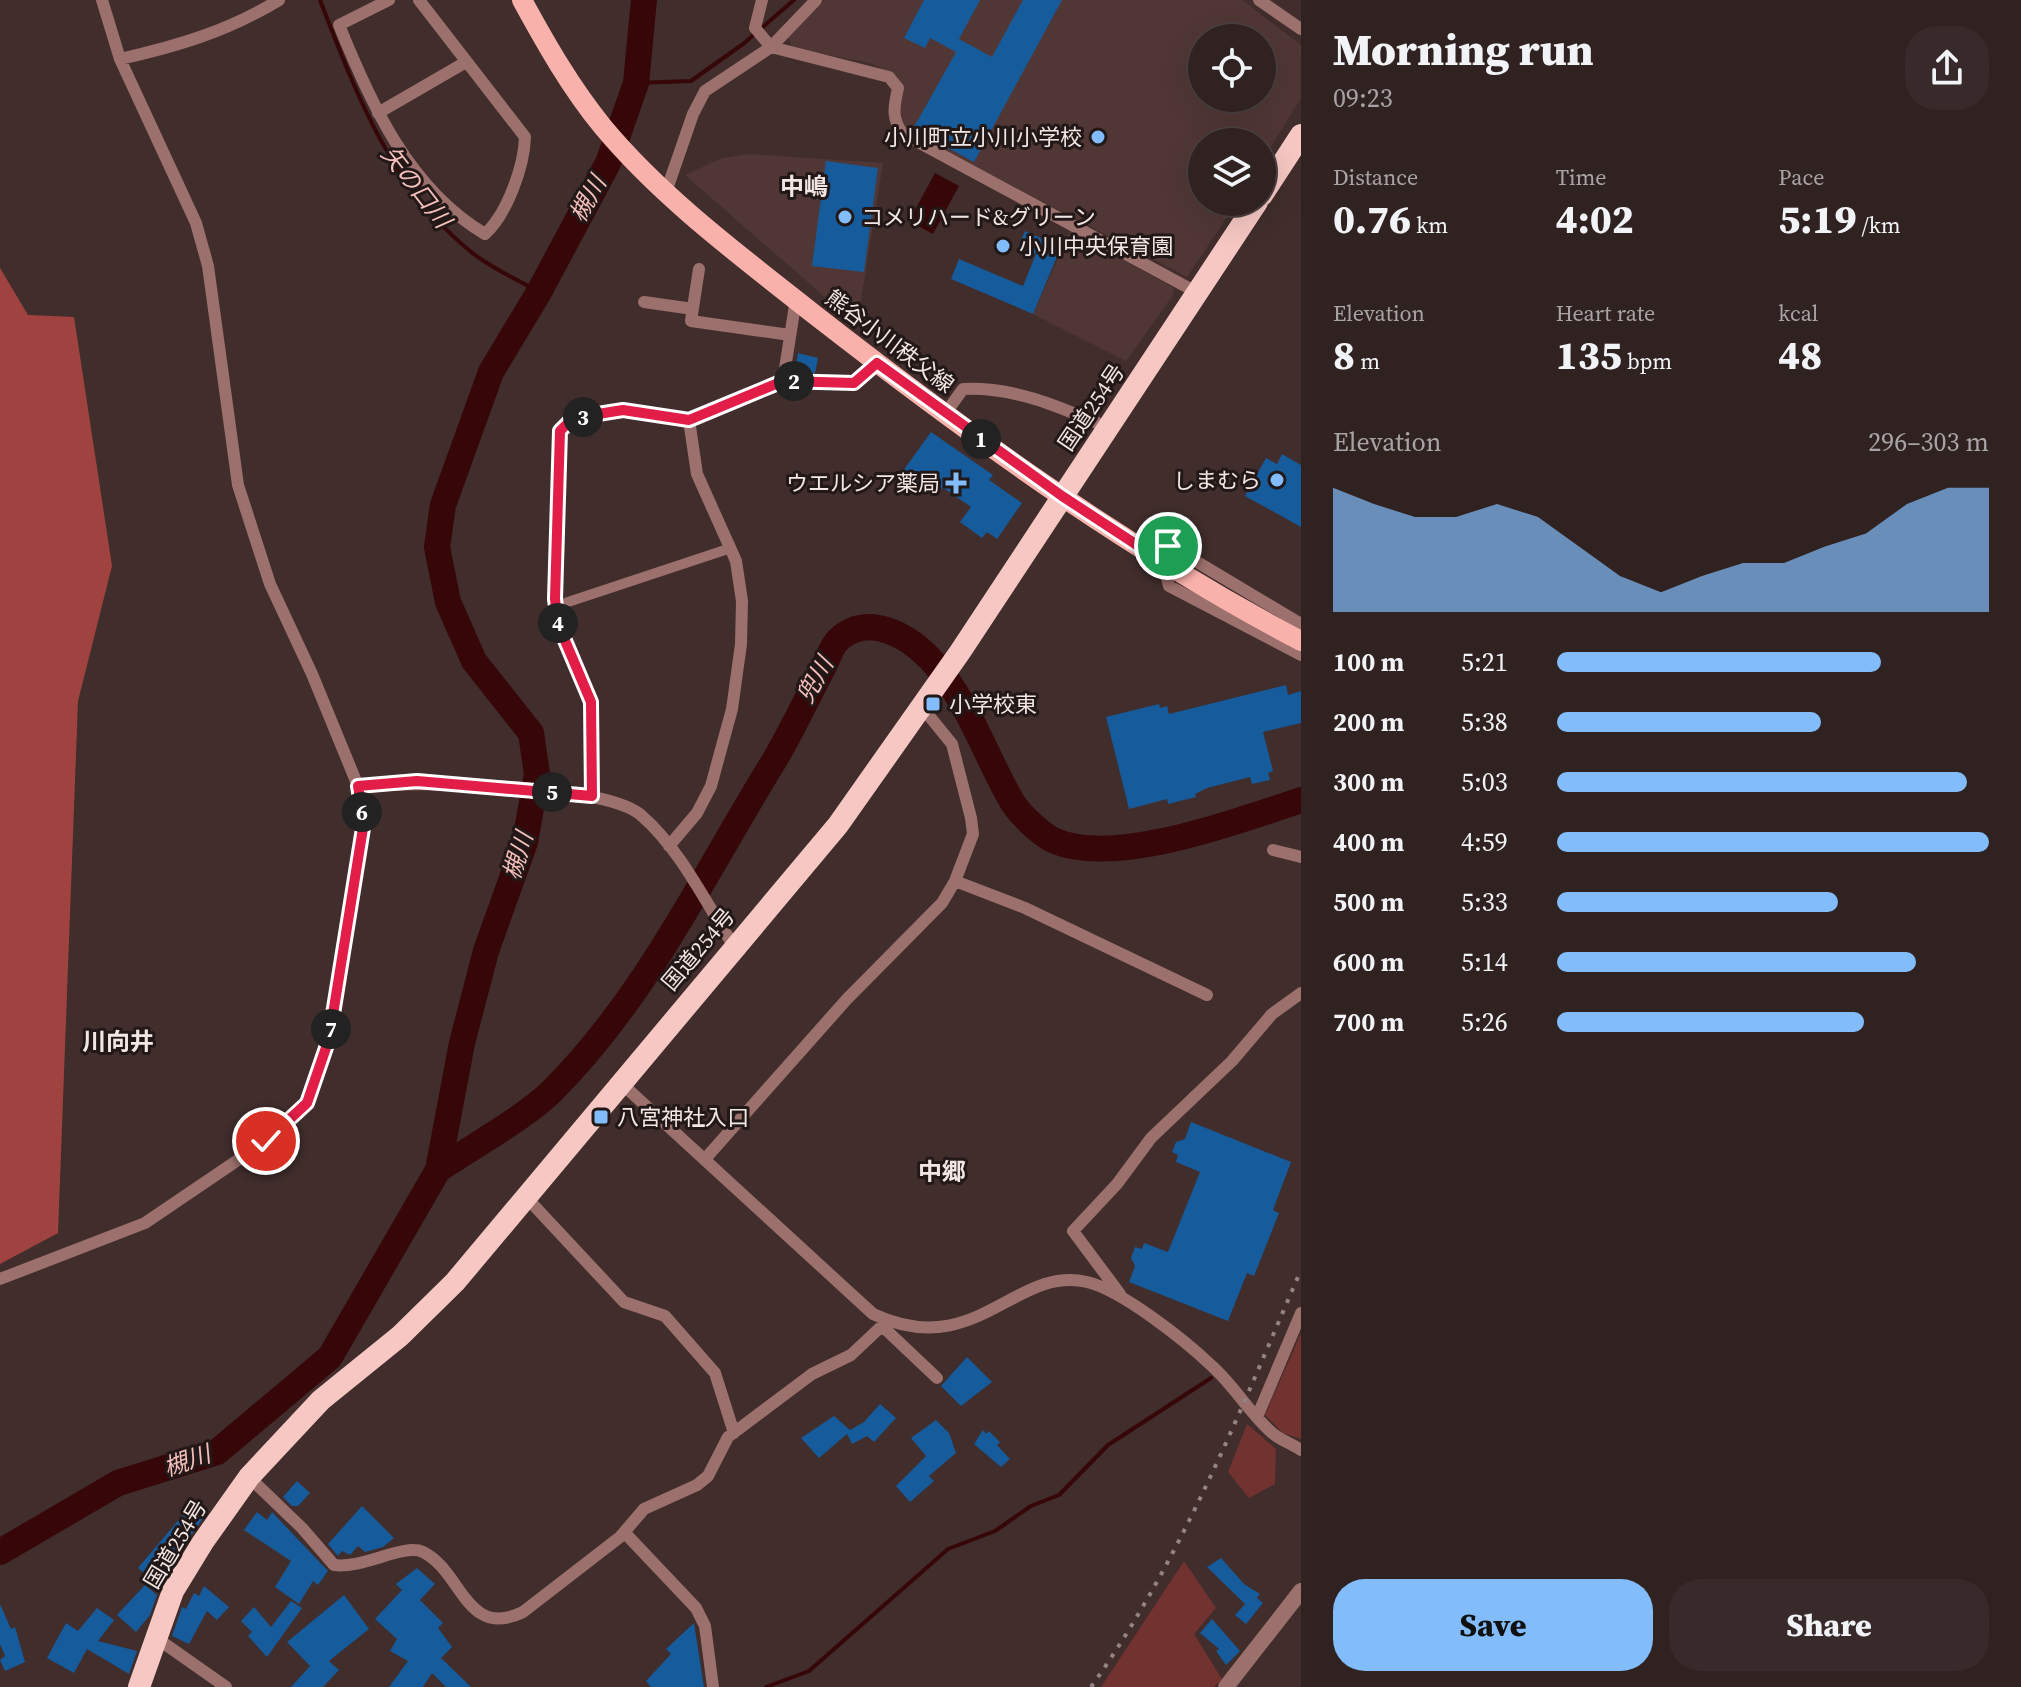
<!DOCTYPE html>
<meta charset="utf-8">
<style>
:root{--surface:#302221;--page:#382a2a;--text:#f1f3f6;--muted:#a8a4a5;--line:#4b3f3f;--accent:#83bcfb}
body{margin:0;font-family:"Source Serif 4","Noto Sans JP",serif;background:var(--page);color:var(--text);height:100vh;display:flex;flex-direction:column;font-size:30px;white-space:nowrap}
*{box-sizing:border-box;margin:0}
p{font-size:26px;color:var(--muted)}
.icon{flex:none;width:44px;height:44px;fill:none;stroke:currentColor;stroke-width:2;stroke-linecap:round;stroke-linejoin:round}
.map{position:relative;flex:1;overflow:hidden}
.panel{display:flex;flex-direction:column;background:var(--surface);width:720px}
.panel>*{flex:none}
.buttons{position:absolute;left:1188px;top:24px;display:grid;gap:16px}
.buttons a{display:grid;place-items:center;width:88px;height:88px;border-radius:50%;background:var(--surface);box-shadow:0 8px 32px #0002,0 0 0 2px var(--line);font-size:40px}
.pin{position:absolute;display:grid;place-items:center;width:68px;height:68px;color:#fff;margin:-34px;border:4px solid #fff;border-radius:50%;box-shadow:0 2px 8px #0007}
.km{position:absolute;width:40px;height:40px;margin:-20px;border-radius:50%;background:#222;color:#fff;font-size:22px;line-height:40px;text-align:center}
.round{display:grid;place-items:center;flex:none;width:84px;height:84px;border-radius:32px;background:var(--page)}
.summary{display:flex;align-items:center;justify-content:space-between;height:136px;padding:0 32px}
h1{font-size:44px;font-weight:800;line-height:60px}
.figures{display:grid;grid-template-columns:repeat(3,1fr);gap:12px;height:136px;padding:8px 32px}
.figures div{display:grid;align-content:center}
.figures b{font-size:40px;font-weight:800}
.figures small{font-size:22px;font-weight:400}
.figures p{font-size:22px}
.chart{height:224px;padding:16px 32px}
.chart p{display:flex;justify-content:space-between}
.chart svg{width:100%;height:144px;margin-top:8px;fill:var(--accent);opacity:.7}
.button{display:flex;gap:16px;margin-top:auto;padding:16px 32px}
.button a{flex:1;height:92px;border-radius:32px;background:var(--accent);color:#111;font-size:32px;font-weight:800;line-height:92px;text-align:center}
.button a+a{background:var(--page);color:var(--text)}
ul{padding:0 32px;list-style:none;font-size:26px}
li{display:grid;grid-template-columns:128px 96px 1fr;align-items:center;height:60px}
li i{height:20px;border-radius:10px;background:var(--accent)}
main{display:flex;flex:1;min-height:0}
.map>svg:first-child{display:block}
.built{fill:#503735;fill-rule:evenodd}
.green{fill:#713230}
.forest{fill:#a04340}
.water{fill:#360608}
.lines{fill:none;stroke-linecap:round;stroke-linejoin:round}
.stream{stroke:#360608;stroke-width:4}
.river{stroke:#360608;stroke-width:26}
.building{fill:#165b9c}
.pedestrian{stroke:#9c706c;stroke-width:10}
.minor{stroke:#9c706c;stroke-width:12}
.tertiary{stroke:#9c706c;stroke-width:16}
.primary{stroke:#f9b1ab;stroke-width:20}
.trunk{stroke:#f6c7c3;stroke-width:22}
.rail{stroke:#948483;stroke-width:4;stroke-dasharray:4 8;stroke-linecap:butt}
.route-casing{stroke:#fff;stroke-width:16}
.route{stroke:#e11d48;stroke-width:10}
.poi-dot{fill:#83bcfb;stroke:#211817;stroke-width:3}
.labels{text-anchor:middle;stroke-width:6;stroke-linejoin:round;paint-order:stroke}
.poi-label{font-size:22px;fill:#f2e6e4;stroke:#211817;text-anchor:start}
.street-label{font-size:22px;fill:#f2e6e4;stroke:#211817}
.water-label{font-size:24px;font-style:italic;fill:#f4beba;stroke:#211817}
.neighbourhood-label{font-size:24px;font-weight:bold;fill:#f2e6e4;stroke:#211817}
</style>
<main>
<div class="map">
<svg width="1301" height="1687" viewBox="0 0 1301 1687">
<rect width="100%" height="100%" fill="#402d2c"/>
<path class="built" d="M824,0h418l59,45v53l-39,63v-19h-60v60h35l-50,75 -278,-145 -10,-15 5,-29 -13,-15 -21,-10 -78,-15 -4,-11zM1202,38h60v60h-60z
M750,154l133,9 -26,162 -172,-150 37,-17z
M1070,231l104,57 -1,7 -47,66 -93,-47z"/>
<path class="green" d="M1301,1333v106l-18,-6 -18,-18z
M1247,1424l29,25 -1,35 -26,14 -21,-26z
M1184,1561l32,47 -22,26 28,45 -8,8h-113z"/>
<path class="forest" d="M0,268l28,47 46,2 38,249 -34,135 -20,532 -58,31z"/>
<path class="water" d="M935,173l24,13 -26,48 -24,-13z"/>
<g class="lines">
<path class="stream" d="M320,0c36,93 70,186 150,251 20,17 47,28 69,41
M636,83l55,-2 52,-37 51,-44
M766,1687l43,-16 139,-122 47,-18 36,-25 28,-11 49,-50 103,-67"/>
<path class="river" d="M438,1170c32,-22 88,-53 114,-79 95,-95 152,-217 222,-330 18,-30 33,-63 50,-95 4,-8 8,-21 15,-27 31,-27 71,-2 93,22 36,40 52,91 78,137 7,14 31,37 45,43 61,26 186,-21 246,-41
M0,1552l118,-69 99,-31 113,-95 108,-187 24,-127 24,-92 39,-109 12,-68 -6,-41 -57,-72 -26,-59 -11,-55 6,-42 48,-133 48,-80 69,-129 28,-80 8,-83"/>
</g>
<path class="building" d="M924,0h56l-21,39 33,18 31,-57h39l-88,162 -61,-33 43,-77 -26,-14 -5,10 -21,-10z
M826,161l52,7 -14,104 -52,-6z
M1025,231l36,16 -28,67 -82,-35 8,-20 64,27 13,-32 -18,-7z
M798,353l20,5 -3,15 -20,-3z
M931,432l62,43 -4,5 33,23 -25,36 -10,-7 -5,6 -22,-16 11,-15 -26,-18 -23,-4 -19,-14z
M1282,454l19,11v62l-56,-31 21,-38 11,6z
M1286,685l2,10 13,-4v32l-38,9 10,39 -5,2 2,7 -18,4 -2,-7 -43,11 -12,6 1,3 -28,7 -1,-5 -38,10 -23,-92 53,-13 1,4 7,-2 2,8z
M1191,1122l100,40 -18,48 6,3 -25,63 -7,-3 -19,48 -99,-39 6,-16 -4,-8 4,-11 7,2 2,-6 24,9 32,-80 -24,-10 2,-7 -6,-3 4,-10 9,-3z
M967,1357l25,25 -31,24 -20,-20z
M880,1404l16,14 -22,24 -7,-6 -15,8 -5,-10 -28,24 -18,-20 33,-22 16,14 14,-8z
M936,1420l13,13 7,20 -27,23 5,5 -24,21 -14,-16 30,-30 -15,-18z
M983,1430l3,4 3,-3 11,11 -3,3 13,14 -9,8 -27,-23z
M297,1481l13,12 -12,13h-6l-9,-9z
M193,1503l13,11 -48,70 -20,-16z
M362,1506l32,32 -11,9 -18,5 -7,-6 -8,9 -8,-4 -4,5 -10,-12z
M257,1512l10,8 5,-8 56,59 -10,14 -5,-4 -14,23 -24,-17 16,-26 -47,-31z
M1221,1558l23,26 16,10 -3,4 6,5 -17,21 -11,-9 10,-11 -38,-37z
M417,1568l18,16 -15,16 23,23 -5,5 14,19 -11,11 30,29h-25l-14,-14 -9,14h-34l19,-26 -18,-10 7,-12 -22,-20 27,-29 -6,-6z
M145,1585l12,10 -7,20 -14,17 -19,-17z
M204,1586l25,21 -12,13 -10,-9 -18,33 -17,-8 10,-29 4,2 8,-16 5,3z
M344,1595l25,34 -40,32 10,9 -16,17h-32l19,-21 -23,-24z
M291,1601l11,7 -35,49 -19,-21 4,-4 -11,-11 13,-14 17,20z
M0,1604l11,25 4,-2 10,35 -20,9 -5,-11 5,-4 -5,-12z
M97,1608l17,12 -16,21 39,10 -8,23 -42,-25 -13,24 -27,-15 19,-35 12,8z
M1212,1619l28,32 -14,14 -10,-14 3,-2 -19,-16z
M694,1623l10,64h-53l-5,-6 25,-27 -5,-5z"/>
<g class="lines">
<path class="pedestrian" d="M556,606l175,-58"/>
<path class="minor" d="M389,0l-50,25c32,79 70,164 146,209 22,-20 39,-67 40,-97l-106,-137
M762,0l-7,28 16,19 118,30 9,11c-4,19 -7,30 5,46l295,159
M1259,0l42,29
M120,59c58,-13 108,-28 159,-59
M378,113l88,-51
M666,192l27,-78 12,-23 66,-44 45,-47
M699,269l-8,52 99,14
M644,302l49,7
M783,381l13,-82
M945,414l18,-25c54,-2 97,18 146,39
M1144,547l24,-1 9,4 124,74
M1163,562l6,24 132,69
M358,786c54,-4 247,-4 284,30 39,34 64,88 92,130
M592,796l-1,-94 -33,-78 -3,-25 5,-168 13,-13 50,-8 66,10 94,-39 71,2 23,-20
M669,846l28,-33 14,-27 21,-77 9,-65 1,-43 -6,-40 -39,-87 -8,-54
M1273,850l28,7
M955,881l70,27 182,87
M621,1083l252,231c103,48 142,-49 214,-32 35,8 100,60 126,85 21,19 36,45 57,64 9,9 21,12 31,19
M705,1159l142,-160 95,-96 13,-22 18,-47 -2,-16 -19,-74 -31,-38
M526,1197l98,105 41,14 50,57 19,60
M0,1279l145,-56 121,-82 41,-38 22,-64 35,-217 -6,-36 -46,-112 -42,-90 -32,-99 -30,-219 -12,-43 -76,-164 -18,-59
M1120,1294l-47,-63 44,-47 34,-46 81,-77 40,-47 29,-21
M882,1326l55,52
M1257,1417l44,-104
M249,1477l53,51 32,37c29,4 70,-22 89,-13 39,19 43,88 100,60l97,-75 24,-28 53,-24 11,-9 20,-39 84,-63 39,-19 36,-34
M624,1532l72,76 9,18 8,61
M155,1637l71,50"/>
<path class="tertiary" d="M1226,1687l75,-96"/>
<path class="primary" d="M522,0c24,44 49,88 81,127 60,72 139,130 212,188 154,120 313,235 486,326"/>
<path class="trunk" d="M1262,195l39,-60
M139,1687l34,-96 30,-49 46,-65 72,-77 79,-64 55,-54 383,-457 122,-173 297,-450"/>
<path class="rail" d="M1091,1687c91,-128 148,-274 210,-417"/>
</g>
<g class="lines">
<defs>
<path id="route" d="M266,1141l41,-38 22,-64 35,-217 -6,-36 59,-5 175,15 -1,-94 -33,-78 -3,-25 5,-168 13,-13 50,-8 66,10 94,-39 71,2 23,-20 185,133 78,51 28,-1"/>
</defs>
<use href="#route" class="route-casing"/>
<use href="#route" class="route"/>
</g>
<g class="poi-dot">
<circle cx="1098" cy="137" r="8"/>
<circle cx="845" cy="217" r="8"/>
<circle cx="1003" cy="246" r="8"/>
<circle cx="1277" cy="480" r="8"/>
<path d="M952 471h8v8h8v8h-8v8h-8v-8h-8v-8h8z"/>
<rect x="925" y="696" width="16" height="16" rx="4"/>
<rect x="593" y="1109" width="16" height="16" rx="4"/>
</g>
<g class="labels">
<g class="poi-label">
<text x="1082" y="145" text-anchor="end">小川町立小川小学校</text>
<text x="861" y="225">コメリハード&amp;グリーン</text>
<text x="1019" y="254">小川中央保育園</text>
<text x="1261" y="488" text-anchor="end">しまむら</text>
<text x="940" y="491" text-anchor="end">ウエルシア薬局</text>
<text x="949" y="712">小学校東</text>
<text x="617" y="1125">八宮神社入口</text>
</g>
<g class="street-label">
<text transform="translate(890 341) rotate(37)" y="8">熊谷小川秩父線</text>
<text transform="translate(1091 407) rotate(-56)" y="8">国道254号</text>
<text transform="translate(698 949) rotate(-50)" y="8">国道254号</text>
<text transform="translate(175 1544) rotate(-59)" y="8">国道254号</text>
</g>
<g class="water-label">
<text transform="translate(416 187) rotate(52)" y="8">矢の口川</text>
<text transform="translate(588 199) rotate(-61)" y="8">槻川</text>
<text transform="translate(815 680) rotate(-61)" y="8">兜川</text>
<text transform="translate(518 856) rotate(-73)" y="8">槻川</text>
<text transform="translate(187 1461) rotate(-19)" y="8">槻川</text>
</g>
<g class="neighbourhood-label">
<text x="804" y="195">中嶋</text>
<text x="118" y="1050">川向井</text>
<text x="942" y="1180">中郷</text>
</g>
</g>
</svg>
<div class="buttons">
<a><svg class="icon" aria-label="locate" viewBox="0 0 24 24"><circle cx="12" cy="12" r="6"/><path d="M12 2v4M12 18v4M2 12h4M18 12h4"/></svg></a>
<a><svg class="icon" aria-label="layers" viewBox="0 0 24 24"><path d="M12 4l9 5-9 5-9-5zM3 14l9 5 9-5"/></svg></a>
</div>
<div class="pin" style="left:1168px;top:546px;background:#1e9e55"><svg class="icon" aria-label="arrive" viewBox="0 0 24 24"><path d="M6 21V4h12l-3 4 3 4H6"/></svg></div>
<div class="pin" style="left:266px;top:1141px;background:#d93025"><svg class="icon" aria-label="check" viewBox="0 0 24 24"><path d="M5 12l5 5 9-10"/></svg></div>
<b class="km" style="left:981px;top:439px">1</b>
<b class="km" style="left:794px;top:381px">2</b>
<b class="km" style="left:583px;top:417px">3</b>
<b class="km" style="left:558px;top:623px">4</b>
<b class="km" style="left:552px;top:792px">5</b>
<b class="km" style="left:362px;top:812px">6</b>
<b class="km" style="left:331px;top:1029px">7</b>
</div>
<section class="panel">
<div class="summary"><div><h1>Morning run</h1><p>09:23</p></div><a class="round"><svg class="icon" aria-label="share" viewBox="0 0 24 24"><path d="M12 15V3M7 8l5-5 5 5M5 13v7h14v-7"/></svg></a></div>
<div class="figures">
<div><p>Distance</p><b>0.76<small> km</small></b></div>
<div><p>Time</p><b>4:02</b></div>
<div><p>Pace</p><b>5:19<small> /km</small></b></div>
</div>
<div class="figures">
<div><p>Elevation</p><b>8<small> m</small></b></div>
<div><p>Heart rate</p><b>135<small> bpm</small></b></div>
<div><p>kcal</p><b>48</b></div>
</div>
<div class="chart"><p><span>Elevation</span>296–303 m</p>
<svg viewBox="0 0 160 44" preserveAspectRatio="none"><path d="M0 44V6L10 11L20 15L30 15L40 11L50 15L60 24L70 33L80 38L90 33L100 29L110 29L120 24L130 20L140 11L150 6L160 6V44z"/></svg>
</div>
<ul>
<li><b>100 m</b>5:21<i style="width:75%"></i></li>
<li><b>200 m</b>5:38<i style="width:61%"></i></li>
<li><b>300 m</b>5:03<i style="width:95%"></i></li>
<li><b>400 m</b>4:59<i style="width:100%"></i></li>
<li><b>500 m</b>5:33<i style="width:65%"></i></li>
<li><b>600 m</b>5:14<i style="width:83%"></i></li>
<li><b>700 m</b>5:26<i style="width:71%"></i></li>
</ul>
<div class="button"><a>Save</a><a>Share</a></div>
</section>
</main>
